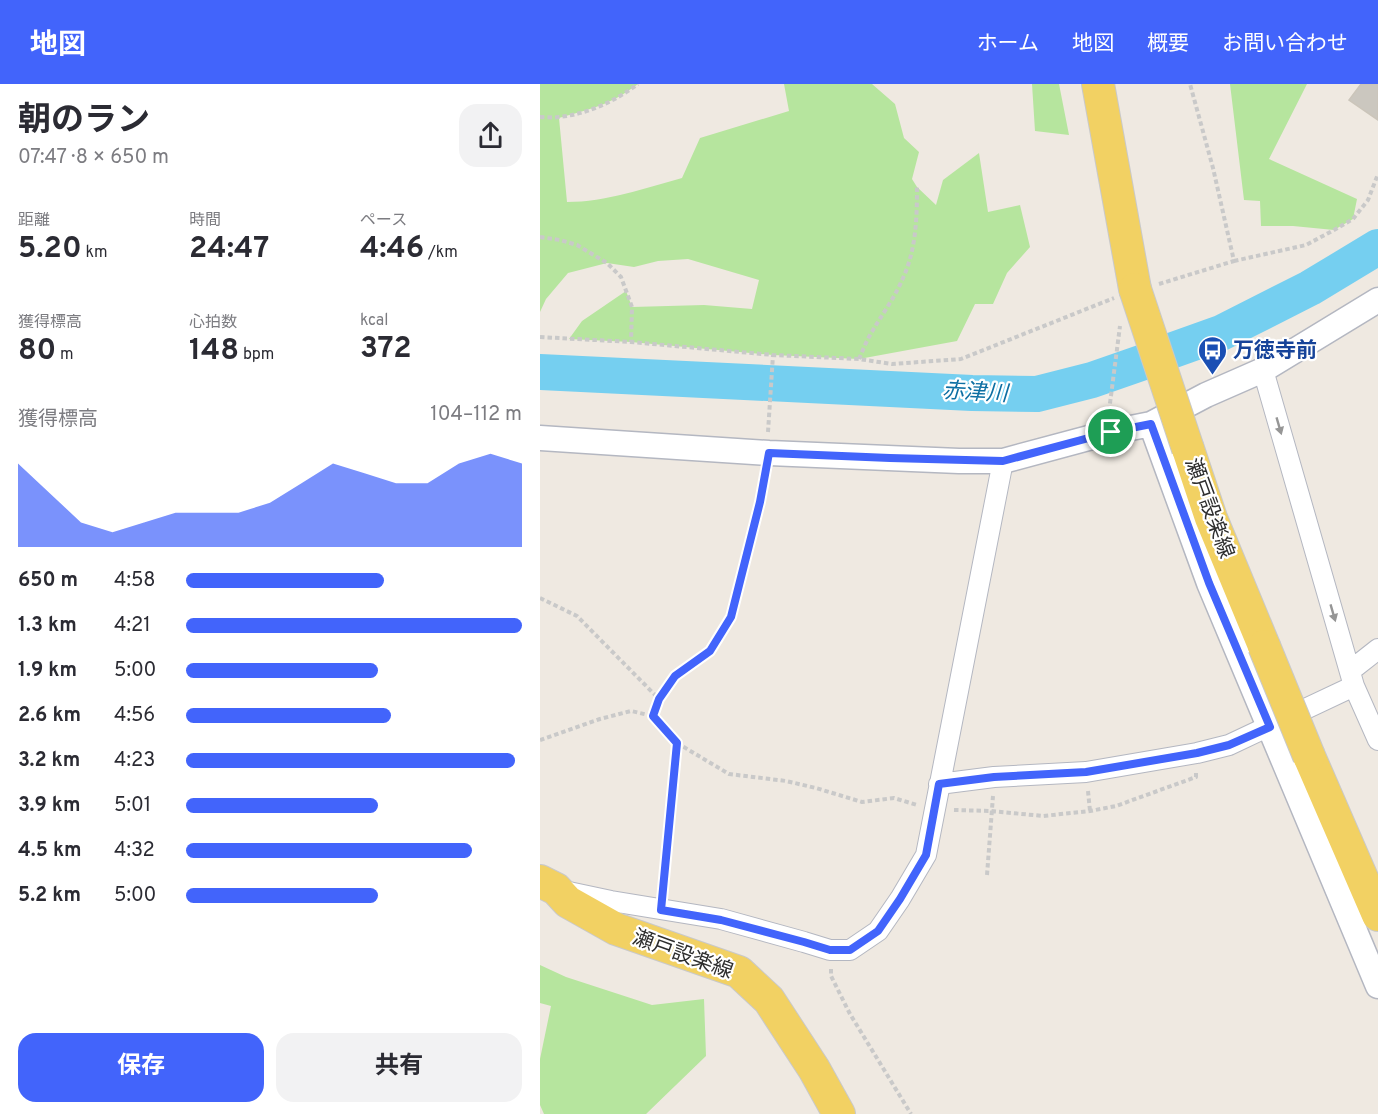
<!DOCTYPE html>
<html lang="ja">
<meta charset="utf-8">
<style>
:root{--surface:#fff;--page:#f2f2f3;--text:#2b2b33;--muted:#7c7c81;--accent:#4264fb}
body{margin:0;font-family:Overpass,"Noto Sans JP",sans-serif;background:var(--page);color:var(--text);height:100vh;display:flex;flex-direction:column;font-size:22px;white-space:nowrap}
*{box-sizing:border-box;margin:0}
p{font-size:20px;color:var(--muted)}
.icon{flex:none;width:33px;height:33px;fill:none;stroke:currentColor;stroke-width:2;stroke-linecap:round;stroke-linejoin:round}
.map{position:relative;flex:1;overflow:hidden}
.sheet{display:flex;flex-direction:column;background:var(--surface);width:540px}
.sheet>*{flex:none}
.pin{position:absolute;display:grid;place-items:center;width:51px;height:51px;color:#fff;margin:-26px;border:3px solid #fff;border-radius:50%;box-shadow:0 2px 6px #0007}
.round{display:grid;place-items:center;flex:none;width:63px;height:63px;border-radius:18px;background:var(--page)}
.headline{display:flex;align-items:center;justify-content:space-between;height:102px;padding:0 18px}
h1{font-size:33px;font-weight:700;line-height:45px}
.figures{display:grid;grid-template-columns:repeat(3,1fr);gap:9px;height:102px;padding:6px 18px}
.figures div{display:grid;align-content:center}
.figures b{font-size:30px;font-weight:700}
.figures small{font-size:16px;font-weight:400}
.figures p{font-size:16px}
.chart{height:168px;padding:12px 18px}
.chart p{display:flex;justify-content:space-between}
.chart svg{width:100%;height:108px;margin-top:6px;fill:var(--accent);opacity:.7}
.primary-button{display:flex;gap:12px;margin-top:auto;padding:12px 18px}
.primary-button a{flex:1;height:69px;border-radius:18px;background:var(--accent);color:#fff;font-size:24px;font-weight:700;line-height:69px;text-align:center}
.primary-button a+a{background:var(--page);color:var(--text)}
ul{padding:0 18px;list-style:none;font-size:20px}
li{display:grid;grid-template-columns:96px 72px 1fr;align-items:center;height:45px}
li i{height:15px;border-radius:8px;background:var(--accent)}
header{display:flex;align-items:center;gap:36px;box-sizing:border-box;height:84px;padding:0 30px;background:var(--accent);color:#fff}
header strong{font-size:28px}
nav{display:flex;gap:33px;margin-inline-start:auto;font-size:21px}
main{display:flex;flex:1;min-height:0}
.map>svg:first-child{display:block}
.green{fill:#b6e59e}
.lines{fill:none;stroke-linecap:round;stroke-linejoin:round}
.river{stroke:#75cff0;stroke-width:36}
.building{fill:#cbc7bf;stroke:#cbc5ba;stroke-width:1.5}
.minor-casing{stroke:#b4b7c1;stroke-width:22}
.tertiary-casing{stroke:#b4b7c1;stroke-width:27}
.primary-casing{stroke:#c9c9c9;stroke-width:34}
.path{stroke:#c9c9c9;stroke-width:4;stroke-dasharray:4.5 3;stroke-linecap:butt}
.minor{stroke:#fff;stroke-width:20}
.tertiary{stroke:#fff;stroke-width:24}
.primary{stroke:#f2d163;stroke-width:32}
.primary-bridge-casing{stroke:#c9c9c9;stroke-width:34;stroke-linecap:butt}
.primary-bridge{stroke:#f2d163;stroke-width:32}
.oneway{fill:#969696}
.route-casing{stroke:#fff;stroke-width:12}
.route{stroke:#4264fb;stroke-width:8}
.labels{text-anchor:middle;stroke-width:4.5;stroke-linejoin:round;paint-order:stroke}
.transit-label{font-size:21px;font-weight:bold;fill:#164399;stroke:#fff;text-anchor:start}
.street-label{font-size:21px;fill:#2e2e2e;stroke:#fff}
.water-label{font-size:22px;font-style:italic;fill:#0d6fa3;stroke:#fff}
</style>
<header>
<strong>地図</strong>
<nav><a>ホーム</a><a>地図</a><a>概要</a><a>お問い合わせ</a></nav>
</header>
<main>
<section class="sheet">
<div class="headline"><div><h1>朝のラン</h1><p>07:47 · 8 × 650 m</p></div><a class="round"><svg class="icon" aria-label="share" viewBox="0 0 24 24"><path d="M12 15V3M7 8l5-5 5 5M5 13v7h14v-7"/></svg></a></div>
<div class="figures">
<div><p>距離</p><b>5.20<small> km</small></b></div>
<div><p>時間</p><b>24:47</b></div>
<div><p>ペース</p><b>4:46<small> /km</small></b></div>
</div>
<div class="figures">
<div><p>獲得標高</p><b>80<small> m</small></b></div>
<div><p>心拍数</p><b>148<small> bpm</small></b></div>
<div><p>kcal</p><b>372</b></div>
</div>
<div class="chart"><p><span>獲得標高</span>104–112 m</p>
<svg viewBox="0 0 160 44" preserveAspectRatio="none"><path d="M0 44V10L10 22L20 34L30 38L40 34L50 30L60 30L70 30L80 26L90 18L100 10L110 14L120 18L130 18L140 10L150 6L160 10V44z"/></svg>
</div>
<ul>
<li><b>650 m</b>4:58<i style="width:59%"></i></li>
<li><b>1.3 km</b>4:21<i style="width:100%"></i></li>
<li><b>1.9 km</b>5:00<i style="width:57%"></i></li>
<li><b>2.6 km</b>4:56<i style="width:61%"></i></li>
<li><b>3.2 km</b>4:23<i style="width:98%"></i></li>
<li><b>3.9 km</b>5:01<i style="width:57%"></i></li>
<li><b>4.5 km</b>4:32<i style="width:85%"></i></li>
<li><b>5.2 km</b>5:00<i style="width:57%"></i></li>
</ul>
<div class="primary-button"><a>保存</a><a>共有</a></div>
</section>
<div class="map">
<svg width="838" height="1030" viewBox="0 0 838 1030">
<rect width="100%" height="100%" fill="#efe9e1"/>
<path class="green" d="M0,0h98c-28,21 -47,25 -79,34l8,84c39,0 78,-14 115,-24l18,-40 89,-27 -5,-27h88l23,20 9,34 15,14 -7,27 5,8 19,18 7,-25 36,-27 9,59 32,-7 10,42 -23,26 -14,31h-18l-18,37 -98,18 -86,-4 -142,-13 -62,-3 13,-18 44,-30 6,16 72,-2 48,4 7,-29 -71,-21 -30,2 -24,6 -27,-4 -39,10 -22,26 -6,13z
M492,0h27l10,51 -34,-4z
M690,0h77l-38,75 88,40 -4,20 -19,11 -41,-4h-32l-1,-25 -16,-1z
M0,881l26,12 86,28 52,-6 2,57 -60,58h-102l-4,-9v-46l11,-53 -11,-3z"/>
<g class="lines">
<path class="river" d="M0,288l432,21 65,1 55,-14 69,-24 4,-3 56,-20 89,-45 68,-41"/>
</g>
<path class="building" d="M821,0h17v36l-29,-20z"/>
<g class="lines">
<defs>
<path id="minor" d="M810,587l28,-22
M814,602l24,54
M399,700l55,-7 92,-5 111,-19 32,-8 125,-59 -91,-316
M24,807l47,10 110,18 83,23 26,8h20l28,-19 22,-32 26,-44 77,-394"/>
<path id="tertiary" d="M611,340l58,159 169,403
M0,354l229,15 190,8h44l108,-29 40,-8 55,-29 57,-25 115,-70"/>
<path id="primary" d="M558,0l37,205
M648,365l23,69 53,128
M769,672l69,159
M0,797l16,8 12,13 48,27 123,43 30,28 45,69 25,45"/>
</defs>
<use href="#minor" class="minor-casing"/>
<use href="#tertiary" class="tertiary-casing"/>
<use href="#primary" class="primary-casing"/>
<path class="path" d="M0,33c6,0 13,1 19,0 29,-3 56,-16 79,-33
M0,153l20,3 17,5 30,18 14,14 11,30 -1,35
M694,177l72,-16 28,-15 19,-11 15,-19 10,-26
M619,200l75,-23 -21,-93 -23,-84
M0,253l91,5 142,13 86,4 33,5 69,-5 153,-61
M319,275c4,-9 8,-20 14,-29 10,-17 22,-33 30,-52 13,-28 14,-60 14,-91
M569,327l11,-85
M228,348l5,-77
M0,514l37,18 82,83
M0,656l60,-21 31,-8 22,5
M137,659l52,31 57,7 30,7 46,14 32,-4 23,7
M548,707l2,20
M414,726l37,1 52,5 47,-5 26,-5 80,-29v-5
M447,791l6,-79
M123,807l14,-148 -24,-27 6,-17 16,-23 35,-25 21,-34 29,-115 6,-30
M291,885v7l19,38 61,100"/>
<use href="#minor" class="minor"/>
<use href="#tertiary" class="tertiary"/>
<use href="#primary" class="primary"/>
<defs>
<path id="primary-bridge" d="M595,205l53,160
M724,562l45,110"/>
</defs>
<use href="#primary-bridge" class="primary-bridge-casing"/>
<use href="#primary-bridge" class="primary-bridge"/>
</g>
<defs><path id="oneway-solid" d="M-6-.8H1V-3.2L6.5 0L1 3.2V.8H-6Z" transform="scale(1.5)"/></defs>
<g class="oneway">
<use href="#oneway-solid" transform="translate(739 342) rotate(74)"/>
<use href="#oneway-solid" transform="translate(793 529) rotate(74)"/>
</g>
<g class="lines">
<defs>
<path id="route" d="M611,340l58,159 61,144 -41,18 -32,8 -111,19 -92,5 -55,7 -13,71 -26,44 -22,32 -28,19h-20l-26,-8 -83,-22 -60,-10 16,-167 -24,-27 6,-17 16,-23 35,-25 21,-34 29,-115 9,-49 121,5 113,3 108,-29z"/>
</defs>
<use href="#route" class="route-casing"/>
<use href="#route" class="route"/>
</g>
<defs>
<symbol id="bus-pin" viewBox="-11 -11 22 30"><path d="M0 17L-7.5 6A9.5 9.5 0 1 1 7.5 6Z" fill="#1a4fb4" stroke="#fff"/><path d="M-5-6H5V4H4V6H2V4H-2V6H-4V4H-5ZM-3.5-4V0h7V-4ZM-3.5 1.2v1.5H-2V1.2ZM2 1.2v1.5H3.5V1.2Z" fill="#fff"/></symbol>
</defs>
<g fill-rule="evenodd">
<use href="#bus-pin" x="656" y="250" width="33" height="45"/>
</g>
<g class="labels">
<g class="transit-label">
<text x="693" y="273">万徳寺前</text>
</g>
<g class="street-label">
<text transform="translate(670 424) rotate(70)" y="7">瀬戸設楽線</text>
<text transform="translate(143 870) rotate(20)" y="7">瀬戸設楽線</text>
</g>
<g class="water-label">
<text transform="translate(435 307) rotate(3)" y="8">赤津川</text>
</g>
</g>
</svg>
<div class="pin" style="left:571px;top:348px;background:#1e9e55"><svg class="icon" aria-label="arrive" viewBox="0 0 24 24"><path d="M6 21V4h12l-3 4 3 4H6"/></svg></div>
</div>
</main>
